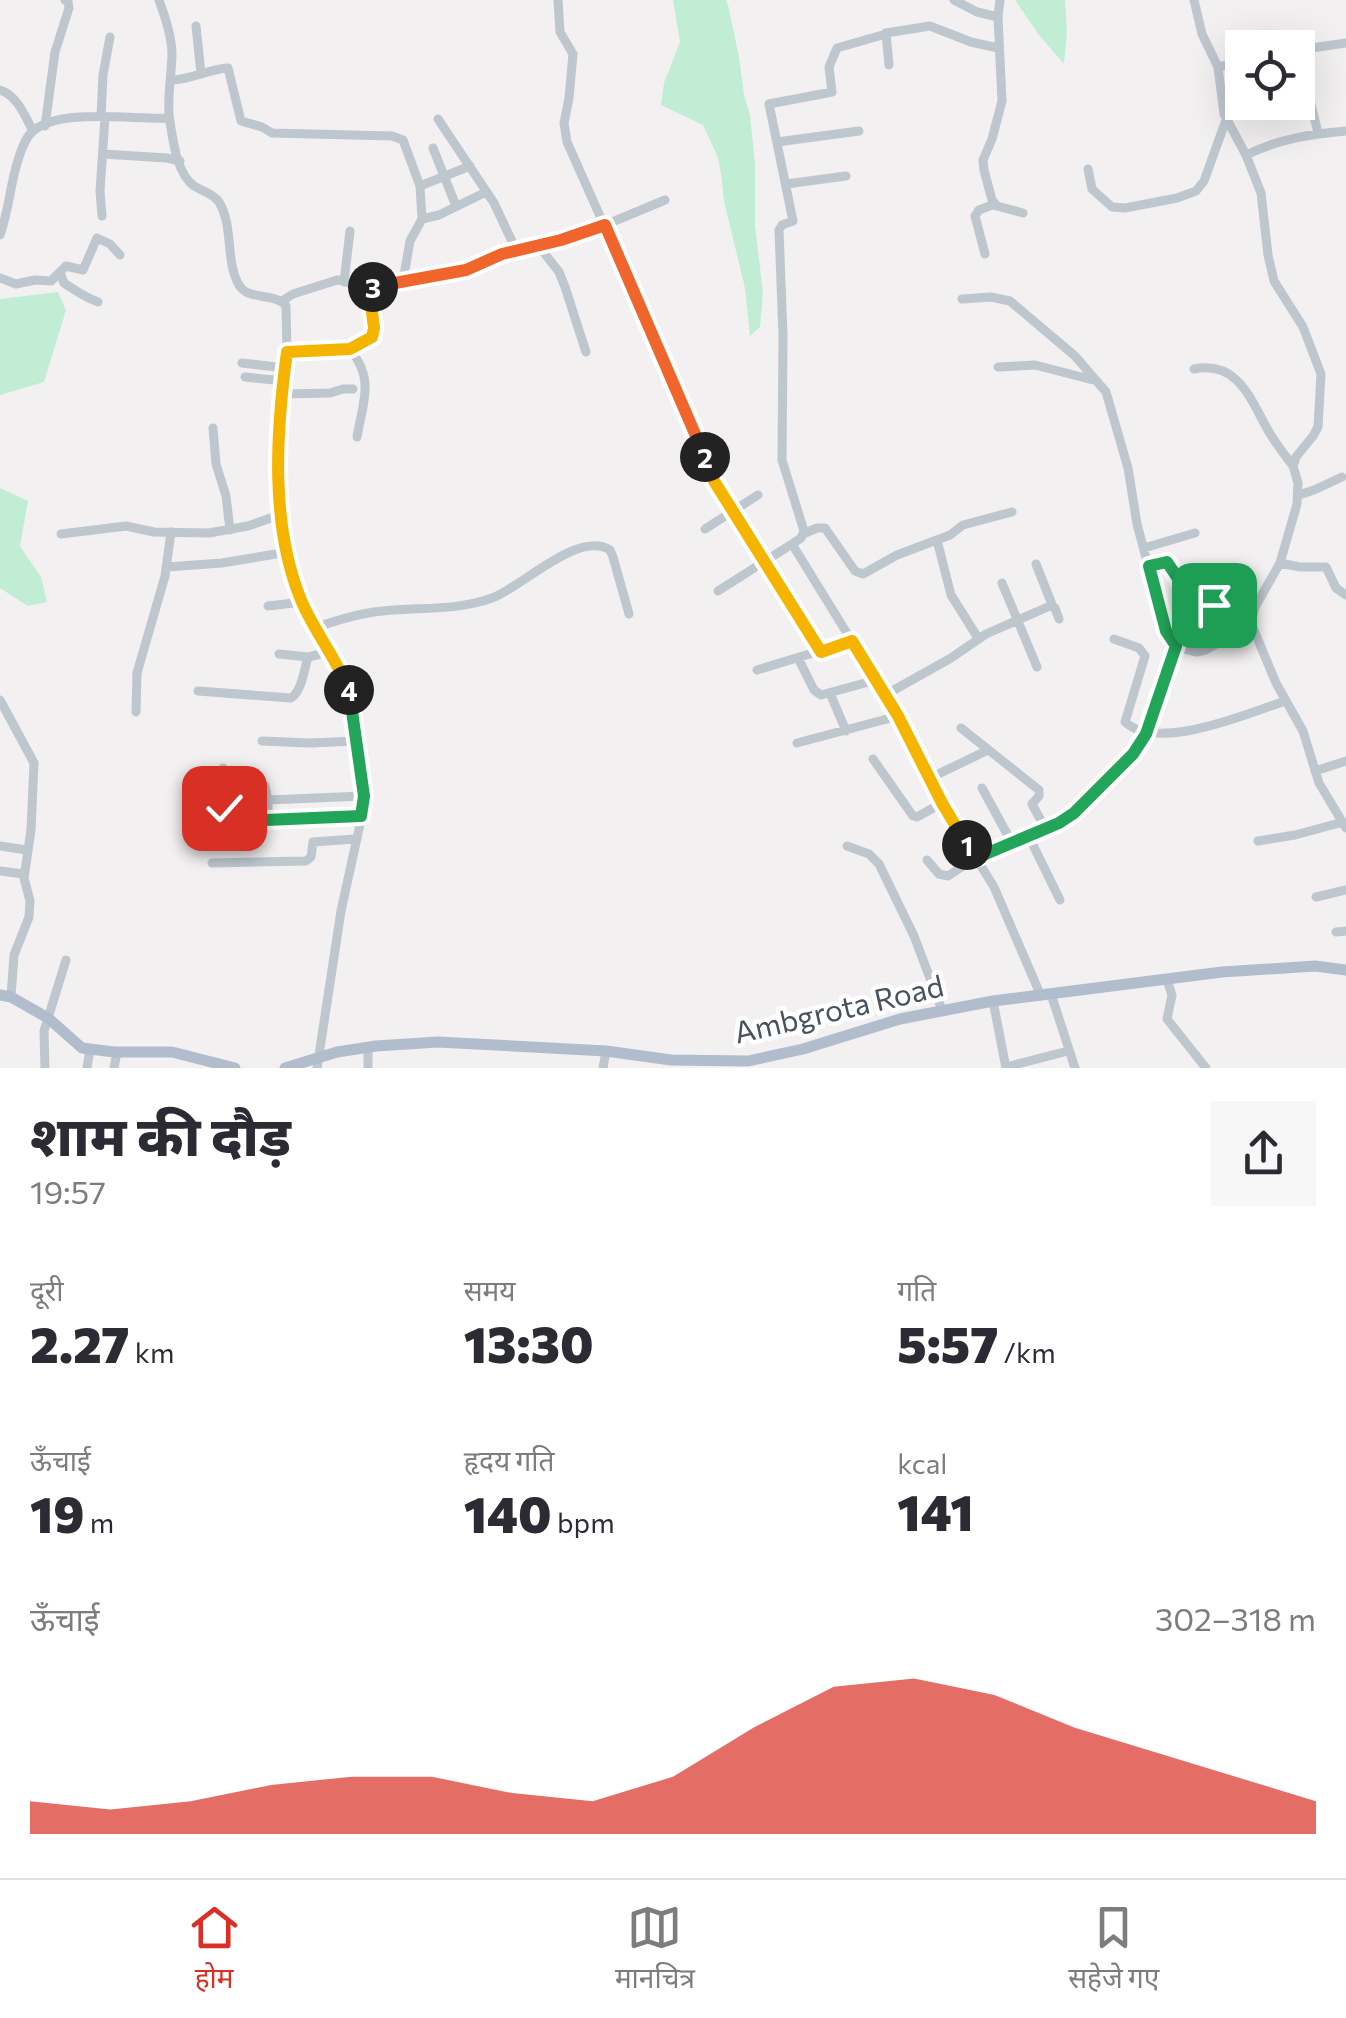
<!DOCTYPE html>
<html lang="hi">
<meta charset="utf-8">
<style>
:root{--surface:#fff;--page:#f7f7f7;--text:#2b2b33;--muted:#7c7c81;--line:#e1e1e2;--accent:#d93025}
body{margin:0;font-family:Commissioner,"Noto Sans Devanagari",sans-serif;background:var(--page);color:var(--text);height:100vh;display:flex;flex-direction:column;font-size:38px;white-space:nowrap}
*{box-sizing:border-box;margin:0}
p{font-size:32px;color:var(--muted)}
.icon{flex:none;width:55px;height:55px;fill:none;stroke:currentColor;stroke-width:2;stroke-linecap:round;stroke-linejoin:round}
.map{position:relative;height:1068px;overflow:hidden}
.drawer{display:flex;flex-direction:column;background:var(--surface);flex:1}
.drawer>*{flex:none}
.buttons{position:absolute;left:1225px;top:30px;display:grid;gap:20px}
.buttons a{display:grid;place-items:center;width:90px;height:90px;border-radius:0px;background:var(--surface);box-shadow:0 10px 40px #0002;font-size:50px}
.pin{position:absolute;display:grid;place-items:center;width:85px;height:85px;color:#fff;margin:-42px;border-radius:20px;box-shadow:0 5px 15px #0006}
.km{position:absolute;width:50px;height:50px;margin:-25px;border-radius:50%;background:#222;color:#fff;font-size:28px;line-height:50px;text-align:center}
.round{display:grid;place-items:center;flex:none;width:105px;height:105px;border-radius:0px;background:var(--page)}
.summary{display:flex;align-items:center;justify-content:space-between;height:170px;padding:0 30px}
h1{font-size:55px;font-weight:800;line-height:75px}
.stats{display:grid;grid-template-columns:repeat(3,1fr);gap:15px;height:170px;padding:10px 30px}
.stats div{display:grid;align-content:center}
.stats b{font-size:50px;font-weight:800}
.stats small{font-size:28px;font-weight:400}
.stats p{font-size:28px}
.chart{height:280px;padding:20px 30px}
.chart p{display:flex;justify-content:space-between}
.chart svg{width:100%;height:180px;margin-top:10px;fill:var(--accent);opacity:.7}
.menu{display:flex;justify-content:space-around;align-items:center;height:140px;border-top:2px solid var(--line);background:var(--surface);font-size:28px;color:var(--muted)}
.menu a{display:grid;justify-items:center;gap:5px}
.menu .on{color:var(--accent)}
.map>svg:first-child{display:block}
.green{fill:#c1edd5}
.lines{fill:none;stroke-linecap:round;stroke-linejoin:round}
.minor{stroke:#bec6ce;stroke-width:9}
.major{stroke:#b1bdcd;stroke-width:11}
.split-1-casing{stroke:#fff;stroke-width:20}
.split-2-casing{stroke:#fff;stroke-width:20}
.split-3-casing{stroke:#fff;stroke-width:20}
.split-4-casing{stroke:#fff;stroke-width:20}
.split-5-casing{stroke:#fff;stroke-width:20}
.split-1{stroke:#22a559;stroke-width:12}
.split-2{stroke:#f5b400;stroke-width:12}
.split-3{stroke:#f0652b;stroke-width:12}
.split-4{stroke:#f5b400;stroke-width:12}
.split-5{stroke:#22a559;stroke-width:12}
.labels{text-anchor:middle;stroke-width:9;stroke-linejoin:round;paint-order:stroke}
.street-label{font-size:30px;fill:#48515c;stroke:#fff}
</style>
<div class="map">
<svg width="1346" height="1068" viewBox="0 0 1346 1068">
<rect width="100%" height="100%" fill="#f2f0f0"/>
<path class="green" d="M673,0h53l2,5 11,52 5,38 6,20 5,49v62l8,67 -3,34 -10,9 -5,-48 -21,-87 -3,-28 -4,-18 -14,-30 -42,-20 3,-22 16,-41z
M1015,0h50l2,30 -3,34 -25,-29z
M58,292l8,18 -22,72 -44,13v-96z
M0,488l28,13 -8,45 21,31 6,25 -19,4 -28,-18z"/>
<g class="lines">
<path class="minor" d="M159,0c6,17 12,34 13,52 0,23 -6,48 -2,70 3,19 7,52 24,64 8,5 20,8 25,16 15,25 6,59 20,83 9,16 36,7 47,21l1,46 -9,113 8,74 11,49 10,27 35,57 8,20 13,104 1,10 -23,105 -24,157
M558,0l2,32 13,22 -4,44 -5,25 3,19 134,301 13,38 107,170
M954,0l23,12 21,5 4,84 -10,38 -9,21 1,10 8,30 5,6 26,7
M1194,0l8,34 16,33 6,47 22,41 15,38 7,62 6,26 29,46 18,47 -3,53 -5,9 -17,21 -3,9 5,17 -1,21 -17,59 -25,44 -4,16 25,60 27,48 16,52 27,45
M998,17l2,-17
M196,26l5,48
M1298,50l20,83
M1298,50l48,-7
M889,65l-3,-32 44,-7 41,16 27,6
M1218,67l24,-5
M171,80c20,0 37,-11 57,-12l13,53 21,6 10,6 120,3 11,4 17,46 2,33 -12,22 -7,40
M0,90c17,5 25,26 33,41
M101,117l2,-42 7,-38
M438,119l56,84 22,47
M45,126l10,-74 14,-44 -1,-6 -3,-2
M777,142l82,-11
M433,148l23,58
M103,154l64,4 13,3
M1246,155c33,-16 64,-21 100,-24
M1088,169l4,20 20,18 13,1 52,-10 19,-7 8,-10 22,-61
M786,184l60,-8
M420,186l50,-20
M102,216l-2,-25 5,-74
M422,219l17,-4 47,-23
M0,235c9,-25 10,-50 18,-75 3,-9 7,-22 14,-28 26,-25 102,-12 137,-14
M538,245l21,27 6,15 21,65
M985,254l-10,-38 4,-6 16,-6
M60,273l4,10c12,8 20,14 34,19
M0,278l16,6 19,-4 16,1 15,-15 17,4 14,-32 13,6 10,11
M344,282l6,-51
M962,299l29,-2 19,4 65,55 31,36 22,76 9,56 25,94 9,22 5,7 21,5 9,-2 45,-27
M282,301l11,-7 44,-14c10,0 19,8 31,8l98,-18 36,-16 59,-14 44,-15 60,-25
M350,349c25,31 13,52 7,88
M287,352l63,-3 22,-12 2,-8 -5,-41
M242,363l43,5
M998,367l37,-2 62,16
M1194,369c45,-9 57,32 75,63 7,12 16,23 24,34
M245,377l39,4
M283,394l47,-1 13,-4h10
M213,428l3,36 10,32 4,34
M1299,495l15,-5 28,-13
M705,529l53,-34
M61,534l65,-8 28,6 55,1 39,-7 34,-12
M803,534l14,-6h8l30,43 8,3 34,-19 53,-20 13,-10 49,-13
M937,540l14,55 27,43
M792,544l106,172 44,87 52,84 47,109
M1144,548l51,-15
M1280,563l20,4h26l10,21 10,7
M1036,564l17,43
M1149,566l18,-4c18,29 51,42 75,66
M167,567l55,-4 66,-11
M1002,583l35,84
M718,591l74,-47 9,-6 3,-7 -22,-71 1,-125 -4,-105 3,-5 11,-4 -24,-117 63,-12 -3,-25 8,-19 49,-14
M268,606l34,-4
M315,628c22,-8 45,-15 68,-17 37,-4 73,0 109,-13 30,-11 86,-68 118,-48l3,7 16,57
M1114,639l25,9 6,8 -20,66c33,30 122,-8 160,-21
M279,654l29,3 21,-5
M798,658l16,32 7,5 55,-15
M757,670l95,-29
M198,691l93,7c11,-7 13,-28 17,-41
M830,693l16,38
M885,695l66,-37 35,-24 64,-28 5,2 4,11
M0,700l34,63 -3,67 -7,48 6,23 -1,16 -15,38 -3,42
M136,712l1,-39 28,-97 6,-44
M961,728l78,62v6l-7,8 14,26
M262,741l48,2 46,-2
M797,743l101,-27
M873,759l40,57 4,1 25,-14
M223,768l8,10 22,3 12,5 3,14v20
M1315,771l31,-10
M930,778l58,-28
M982,788l30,55
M211,800l12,1c3,12 6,18 20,20l118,-5
M268,800l95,-4
M1029,837l31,63
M1258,841l37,-6 48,-13
M0,846l27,4
M847,846l22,8 10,10 35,72 28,74
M927,860l12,14 9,2 27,-18 84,-35 15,-10 33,-32 34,-39 35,-95
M212,863l94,-2 5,-4 2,-15 42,-3
M0,871l24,3
M1316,897l30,-7
M1336,932l10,-1
M1167,980l5,15 -5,24 39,49
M1051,994l24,74
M993,1001l13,67
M1006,1067l62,-16
M45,1068l-1,-37 22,-71
M87,1068l3,-19
M114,1068l3,-16
M368,1068v-21
M603,1068l3,-17"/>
<path class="major" d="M0,995l11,2 37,21 34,30 32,4h58l63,16
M285,1068l52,-16 39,-6 62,-4 168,9 65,9 77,1 55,-12 97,-30 93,-18 229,-29 93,-6 31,4"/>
</g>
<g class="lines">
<defs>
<path id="split-1" d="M967,845l9,13 83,-35 15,-10 59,-59 13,-20 30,-88 -10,-15 -17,-65 18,-4 12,18 35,25"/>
<path id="split-2" d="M705,457l9,24 107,171 31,-11 46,75 44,87 25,42"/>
<path id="split-3" d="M373,287l93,-17 36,-16 59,-14 44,-15 100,232"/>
<path id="split-4" d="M349,690c-13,-32 -35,-59 -48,-90 -31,-76 -25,-168 -14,-248l63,-3 22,-12 2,-9 -5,-40 4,-1"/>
<path id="split-5" d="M224,808l7,10 11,3 119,-5 3,-20 -15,-106"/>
</defs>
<use href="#split-1" class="split-1-casing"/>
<use href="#split-2" class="split-2-casing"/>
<use href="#split-3" class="split-3-casing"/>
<use href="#split-4" class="split-4-casing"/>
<use href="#split-5" class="split-5-casing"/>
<use href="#split-1" class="split-1"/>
<use href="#split-2" class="split-2"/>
<use href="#split-3" class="split-3"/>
<use href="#split-4" class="split-4"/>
<use href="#split-5" class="split-5"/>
</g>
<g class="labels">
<g class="street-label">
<text transform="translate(839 1010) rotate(-13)" y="10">Ambgrota Road</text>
</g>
</g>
</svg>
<div class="buttons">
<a><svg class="icon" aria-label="locate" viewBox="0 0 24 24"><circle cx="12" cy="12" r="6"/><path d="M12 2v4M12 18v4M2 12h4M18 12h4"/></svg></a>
</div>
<div class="pin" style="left:1214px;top:605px;background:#1e9e55"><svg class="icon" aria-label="arrive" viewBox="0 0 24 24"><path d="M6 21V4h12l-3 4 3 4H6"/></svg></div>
<div class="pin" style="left:224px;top:808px;background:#d93025"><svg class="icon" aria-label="check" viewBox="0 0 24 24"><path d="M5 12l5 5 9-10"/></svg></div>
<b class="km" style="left:967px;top:845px">1</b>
<b class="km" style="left:705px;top:457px">2</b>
<b class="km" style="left:373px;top:287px">3</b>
<b class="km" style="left:349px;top:690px">4</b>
</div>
<section class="drawer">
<div class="summary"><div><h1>शाम की दौड़</h1><p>19:57</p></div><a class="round"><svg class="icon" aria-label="share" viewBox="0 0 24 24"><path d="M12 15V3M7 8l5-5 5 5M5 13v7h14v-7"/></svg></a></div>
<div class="stats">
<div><p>दूरी</p><b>2.27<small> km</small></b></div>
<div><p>समय</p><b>13:30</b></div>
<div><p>गति</p><b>5:57<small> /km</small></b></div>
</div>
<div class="stats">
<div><p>ऊँचाई</p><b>19<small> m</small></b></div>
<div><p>हृदय गति</p><b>140<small> bpm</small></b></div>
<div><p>kcal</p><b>141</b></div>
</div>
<div class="chart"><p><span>ऊँचाई</span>302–318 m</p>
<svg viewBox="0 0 160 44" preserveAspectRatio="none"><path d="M0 44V36L10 38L20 36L30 32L40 30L50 30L60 34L70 36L80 30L90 18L100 8L110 6L120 10L130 18L140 24L150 30L160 36V44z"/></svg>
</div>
</section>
<nav class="menu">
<a class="on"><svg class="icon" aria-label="home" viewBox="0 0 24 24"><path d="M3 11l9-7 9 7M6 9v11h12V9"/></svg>होम</a>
<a><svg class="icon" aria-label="map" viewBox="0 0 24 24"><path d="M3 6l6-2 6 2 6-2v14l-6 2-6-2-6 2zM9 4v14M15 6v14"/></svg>मानचित्र</a>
<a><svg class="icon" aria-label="saved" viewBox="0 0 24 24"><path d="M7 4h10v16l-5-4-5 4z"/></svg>सहेजे गए</a>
</nav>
